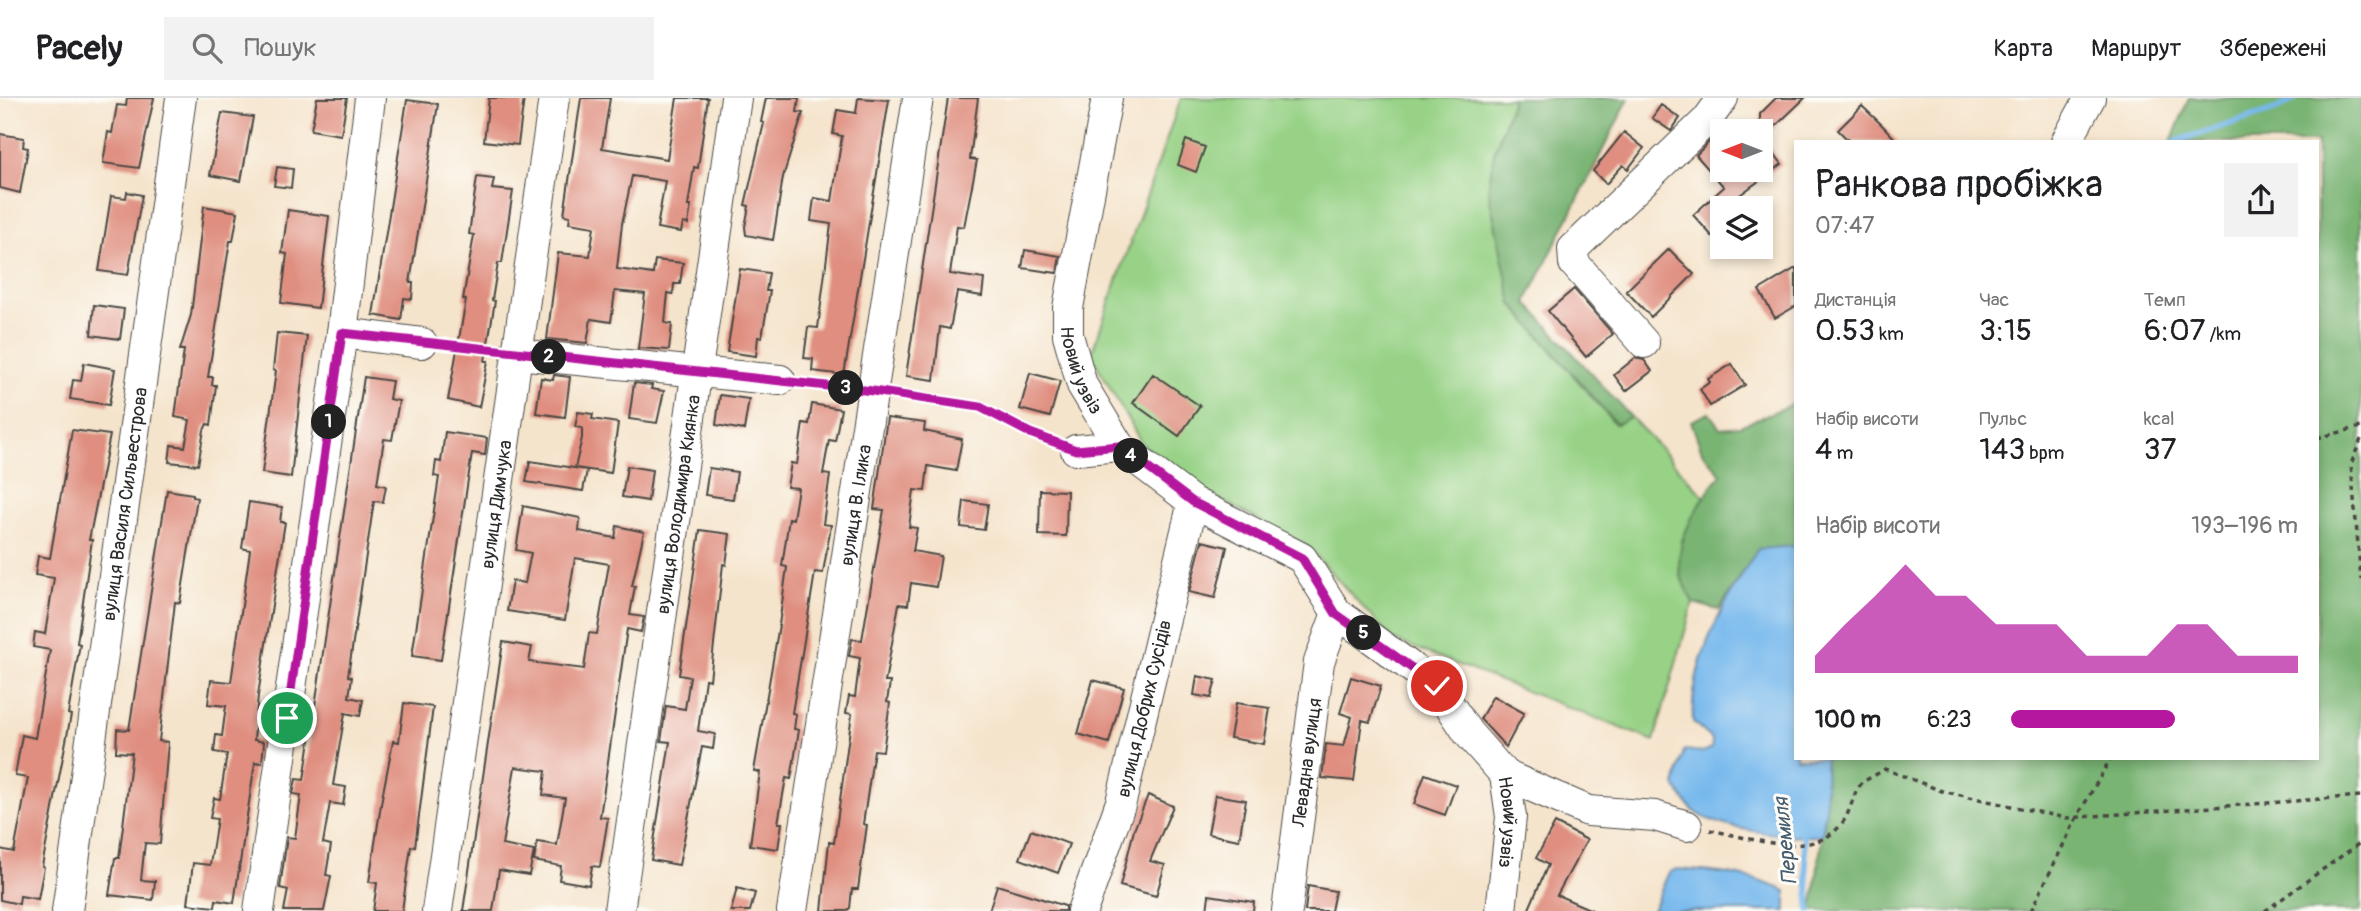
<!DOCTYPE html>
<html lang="uk">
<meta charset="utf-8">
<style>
:root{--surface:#fff;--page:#f2f2f2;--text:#202124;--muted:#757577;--line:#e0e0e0;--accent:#b5179e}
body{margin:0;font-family:Pangolin,sans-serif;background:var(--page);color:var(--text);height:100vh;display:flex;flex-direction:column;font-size:26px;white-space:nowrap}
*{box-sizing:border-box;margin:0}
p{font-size:23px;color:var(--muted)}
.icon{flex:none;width:38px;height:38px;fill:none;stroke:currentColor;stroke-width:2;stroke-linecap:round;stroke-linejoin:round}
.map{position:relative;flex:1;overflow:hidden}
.sheet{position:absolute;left:1794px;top:42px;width:525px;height:620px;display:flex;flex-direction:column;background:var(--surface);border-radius:0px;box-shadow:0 4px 10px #0003}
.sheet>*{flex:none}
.needle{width:46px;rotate:270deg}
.fabs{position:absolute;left:1710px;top:21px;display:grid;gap:14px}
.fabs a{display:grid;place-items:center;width:63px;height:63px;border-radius:0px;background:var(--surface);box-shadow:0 4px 10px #0003;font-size:35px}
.pin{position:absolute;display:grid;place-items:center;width:60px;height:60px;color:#fff;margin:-30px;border:4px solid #fff;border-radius:50%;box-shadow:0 2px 7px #0007}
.km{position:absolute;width:35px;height:35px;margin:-18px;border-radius:50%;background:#222;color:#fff;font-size:19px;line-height:35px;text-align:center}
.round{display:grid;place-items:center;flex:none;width:74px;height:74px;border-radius:0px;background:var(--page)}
.summary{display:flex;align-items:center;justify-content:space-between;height:119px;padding:0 21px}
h1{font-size:38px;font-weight:600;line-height:52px}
.metrics{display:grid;grid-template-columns:repeat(3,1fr);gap:10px;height:119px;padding:7px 21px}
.metrics div{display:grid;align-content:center}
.metrics b{font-size:30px;font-weight:600}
.metrics small{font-size:19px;font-weight:400}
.metrics p{font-size:19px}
.chart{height:196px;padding:14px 21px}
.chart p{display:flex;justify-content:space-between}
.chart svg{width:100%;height:126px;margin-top:7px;fill:var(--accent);opacity:.7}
ul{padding:0 21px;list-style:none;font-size:23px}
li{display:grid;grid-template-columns:112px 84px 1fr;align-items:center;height:52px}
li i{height:18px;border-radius:9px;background:var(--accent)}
header{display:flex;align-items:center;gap:42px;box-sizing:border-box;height:98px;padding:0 35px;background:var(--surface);border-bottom:2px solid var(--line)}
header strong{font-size:33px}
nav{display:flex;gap:38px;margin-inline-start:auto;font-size:24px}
.search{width:490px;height:63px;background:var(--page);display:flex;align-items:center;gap:18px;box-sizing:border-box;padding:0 24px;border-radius:0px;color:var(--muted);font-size:26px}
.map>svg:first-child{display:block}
.green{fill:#97d286;stroke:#617e58;stroke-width:2}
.forest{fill:#79b473;stroke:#52704f;stroke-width:2}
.water{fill:#78b9ed;stroke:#52728c;stroke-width:2}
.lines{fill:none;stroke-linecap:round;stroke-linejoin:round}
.stream{stroke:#78b9ed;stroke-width:6}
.building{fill:#df8e7f}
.minor-casing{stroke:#494743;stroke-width:32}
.path{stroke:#494743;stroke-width:3.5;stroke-dasharray:5 5;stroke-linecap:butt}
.minor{stroke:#fff;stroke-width:30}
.route-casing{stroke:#fff;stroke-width:14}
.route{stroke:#b5179e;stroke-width:9}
.labels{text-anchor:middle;stroke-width:6;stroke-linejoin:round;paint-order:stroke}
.street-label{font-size:19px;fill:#2b2b2b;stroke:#fdfcf7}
.water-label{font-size:21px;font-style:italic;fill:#465d6f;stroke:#fdfcf7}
</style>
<header>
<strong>Pacely</strong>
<div class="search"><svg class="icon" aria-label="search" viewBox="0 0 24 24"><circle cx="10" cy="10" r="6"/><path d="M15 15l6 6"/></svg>Пошук</div>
<nav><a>Карта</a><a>Маршрут</a><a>Збережені</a></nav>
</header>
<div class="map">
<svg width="2361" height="813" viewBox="0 0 2361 813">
<rect width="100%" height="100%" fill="#fdfcf7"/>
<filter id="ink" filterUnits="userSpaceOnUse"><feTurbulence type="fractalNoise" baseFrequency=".0143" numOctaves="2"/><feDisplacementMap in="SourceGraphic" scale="14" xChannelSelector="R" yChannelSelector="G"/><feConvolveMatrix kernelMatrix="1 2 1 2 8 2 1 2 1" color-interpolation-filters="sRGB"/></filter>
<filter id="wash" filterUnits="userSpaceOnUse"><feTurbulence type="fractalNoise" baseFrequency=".00686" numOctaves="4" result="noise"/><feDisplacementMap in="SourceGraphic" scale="28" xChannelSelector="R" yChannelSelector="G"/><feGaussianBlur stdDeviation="1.57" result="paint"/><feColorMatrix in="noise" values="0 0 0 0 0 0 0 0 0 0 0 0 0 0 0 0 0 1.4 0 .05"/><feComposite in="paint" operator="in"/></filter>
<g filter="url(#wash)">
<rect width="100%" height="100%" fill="#f5e4cc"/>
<path class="green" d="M1181,0h332l-19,55 18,151 103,120 16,-7 73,79 -22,44 -2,33 13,30 -39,138 -262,-102 -86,-94 -99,-52 -65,-49 -51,-89z"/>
<path class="forest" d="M1513,0h116l-103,204 105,115 -15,7 -104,-120 -24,-114 6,-37z
M2189,0h172v813h-549l14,-103 -1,-50h492v-616h-146z
M1795,305v143l-37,3 -39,61 -26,-7c-4,-9 -11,-20 -13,-30 -6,-35 21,-73 41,-99l-19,-22 -11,-31 18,-8 11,15 20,-2z"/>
<path class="water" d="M1795,448l1,212h29l1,50 -4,28c-31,1 -107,-5 -130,-27 -6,-7 -11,-15 -17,-23l9,-36 19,2 9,-4v-9l-19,-17c-4,-63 33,-122 65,-173z
M1677,771c42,3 70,5 109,22v20h-134l17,-39z"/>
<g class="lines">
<path class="stream" d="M2174,44l105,-34 17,-10
M1803,731l7,82"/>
</g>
<g id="blocks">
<path class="building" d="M127,0h27l-15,70 -36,-5 5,-31 4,1 5,-28 9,1z
M317,0h30l-6,37 -30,-5z
M489,0h35l-6,47 -34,-4z
M581,0h29l-8,50 65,11 10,-61h31l-10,70 -4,-1 -6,39h3l-3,18 -5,-1 -2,9 -24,-4 8,-47 -33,-5 -10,48 -5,45 36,5 2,-14 28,3 -3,21h-6l-1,10 -5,-1 -3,30 7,1 -3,26 -31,-2 7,-54 -30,-3 -4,31 -20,-3 -4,24 -40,-4 11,-86 32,3 4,-29 -25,-4 1,-7 -6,-1z
M766,0h33l-2,14 6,1 -20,64 -10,63 -27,-5 -1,-8 4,-21 -4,-1 19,-82 -3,-1z
M858,0l31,2 -45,275 -32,-4 1,-12 -9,-1 4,-31 10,1 13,-104 -20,-3 3,-23 18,3 10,-65 -9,-2 4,-24 19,3z
M948,0h30l-8,61 7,1 -13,67 -7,-1 -7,48 34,5 -2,17 -25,-4 -7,37 -10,-2 -6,53 -28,-4z
M1776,0h29l-42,40 19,26 -60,44v39l-29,-32 31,-28 -28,-32 26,-26v41h34l4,5v-61z
M407,2l31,4 -28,179h3l-1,16 -8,-1 -3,22 -28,-5z
M1661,7l19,13 -9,13 -19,-13z
M1862,8l20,19 16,17h-48l-12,-12z
M222,15l31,4 -12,64 -31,-6z
M1624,34l20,16 -16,21 -5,-4 -17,19 -13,-13z
M0,36l24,4 -1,9 5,1 -8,45 -20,-5z
M1186,42l19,7 -9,25 -18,-7z
M277,69l16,2 -2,19 -17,-2z
M477,79l17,2 -2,10 21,2 -11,72h-4l-6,37 3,1 -10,60h3l-9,46 -31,-7 18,-100 -3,-1 11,-64 -5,-1z
M127,94l15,3 -14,80 -29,-4 12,-75 15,2z
M204,108l34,6 -5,29h-3l-22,136h5l-1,8h4l-5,40 -4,-1 -3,6 -6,35 -29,-3 2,-17 14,2 5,-27 -15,-3 9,-67h-4l11,-35z
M288,112l41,6 -11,92 -37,-5 6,-49 -5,-1z
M1669,151l25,25 -43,43 -25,-26z
M1025,152l35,6 -3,17 -35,-5z
M1796,170v38l-21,12 -16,-28z
M740,171l29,4 -3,18h4l-8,46h-4l-2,19 -29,-4z
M1574,191l39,45 -27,23 -38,-46z
M94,207l30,4 -4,30 -29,-4z
M277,235l30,3 -16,141 -29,-4 14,-102 -3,-1z
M1635,260l9,2 8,11 -26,20 -12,-16z
M84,265l31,6 -6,36 -39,-6 3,-19 8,1z
M1732,266l13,21 -35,21 -10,-17 10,-7 -2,-3z
M1030,275l30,8 -10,36 -30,-8z
M1153,276l47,32 -21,30 -46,-33z
M554,277l16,2 -5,40 -29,-4 5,-35 12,2z
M364,279l28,4 -3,18 10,2 -7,39 -8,-1 -7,45 9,2 -3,16 -9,-1 -26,175 4,1 -3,20 14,3 -3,16 -15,-3 -12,72 13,2 -3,18 -13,-2 -7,40 8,2 -5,30 5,1 -7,35h-40l4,-21 -8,-2 7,-51 8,1 6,-43 -8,-1 3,-15 8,1z
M634,285l18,2 -1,4 13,2 -7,32 -28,-4z
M720,297l29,4 -5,31 -28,-5z
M812,306l29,5 -6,32 -6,-1 -6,34 7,1 -7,49 8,1 -8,48 -8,-1 -13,81 -10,60 4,1 -2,15 5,1 -8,49 -5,-1 -8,45h4l-4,26 -28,-4 10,-73 -6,-1 25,-146 8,-58 -5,-1 7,-48 4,1 5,-31 -11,-1 4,-24 6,1 6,-41 6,1z
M578,314l15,2 -1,5 26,4 -7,50 -36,-5 7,-30v-10l-7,-1z
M887,320l38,5 -1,8 38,8 -6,32 -28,-5 -3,25 -11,-1 -5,37 8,1 -4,23 28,5 -5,31 -25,-4 -3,22 -9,-1 -14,78h5l-3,20 3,1 -7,48 -9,-1 -11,74 4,1 -9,64h-6l-2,19 -4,3h-24l7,-69 5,1 18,-129 -6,-1 3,-17 6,1 5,-39 -11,-2 3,-17 10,1 22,-130 -10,-1z
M72,332l38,5 -21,105h3l-15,103 3,1 -12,70 3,1 -29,151 2,1 -6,32 -18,-3 -1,8 -19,-4v-51l14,3 14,-74 -13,-2 7,-41 13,3 15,-88 -17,-3 2,-15 10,2 9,-56 -19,-3 3,-19 12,2z
M445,334l42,6 -2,17 -13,-2 -31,207 -29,-4 27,-179 -5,-1 2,-15 5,1z
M530,363l57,9 -4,21 -57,-9z
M627,368l25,4 -4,31 -26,-4z
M709,370l28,4 -4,27 -28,-4z
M167,392l26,4v3l4,1 -17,105 -5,-1 -16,139 9,1 -8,102 -15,-1 -4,37 14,1 -2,19 -44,-5 6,-37h4l13,-105 -16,-1 1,-23 12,1z
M1040,392l27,1 -1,45 -27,-1z
M964,403l24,3 -4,26 -23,-3z
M249,404l33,5 -2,15h5l-27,173 -4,45 10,2 -2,21 -7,-1 -21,141 -18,-3 -1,7 -27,-3 5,-41 17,2 7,-46 -7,-1 4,-20 6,1 7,-45 -13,-2 2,-17 6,1 4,-30 -18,-2 3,-24 20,2 19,-132 -8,-2z
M523,408l57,12 -1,13 36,7 2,-12 27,6 -12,54h3l-5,29 14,2 -3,15 -14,-3 -27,188 8,1 -8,49 -8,-1 -3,19 -30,-5 2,-14 -27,-5 3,-19 20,3 8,-47 -22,-3 3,-24 -31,-4 -13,78 32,6 -5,24 -30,-5 -6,41h-30l40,-269 29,5 -3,15 55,7 5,-36 8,1 12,-70 -34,-6 -10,62 -58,-9 5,-30 13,2 6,-30 -15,-3z
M700,432l30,4 -4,31 -3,-1 -13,116 -5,-1 -7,52 17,3 -2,15 -11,-2 -23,118 -28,-5 19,-118 -9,-1 5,-35 19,3 5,-32 -11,-2z
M1202,443l25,6 -12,51 -26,-6z
M1197,578l19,4 -5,18 -17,-3z
M1351,579l30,9 -11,36 -8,-2 -8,61 -32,-3 4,-34 18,2 8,-29 -12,-4z
M1093,582l31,8 -15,55 -31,-9z
M1493,598l31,17 -18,34 -26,-28z
M404,605l29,4 -18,140 -4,-1 -9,65h-29l4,-28 -8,-1 13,-84 11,-57 6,1z
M1236,605l34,5 -6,36 -34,-6z
M1425,676l31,11 -11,30 -31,-11z
M1148,697l25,11 -23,55 15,4 -9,31 -36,-10 14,-56z
M1215,697l31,5 -7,40 -31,-6z
M1555,725l32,17 -30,55 37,16h-66l20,-46 -12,-7z
M1031,732l38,14 -11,29 -38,-14z
M997,787l68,21v5h-76z
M1308,788l27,5 -4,20h-26z
M737,790l18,5 -5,18h-19z
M1209,797l45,7 -1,9h-46z"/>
</g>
</g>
<g filter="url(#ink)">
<use href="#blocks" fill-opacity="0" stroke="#494743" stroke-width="2"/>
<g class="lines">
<defs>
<g id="minor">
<path id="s1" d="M1107,0l-39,210v27l14,50 37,61 74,56 109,56 35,55 100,73 31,47 37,42 6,42 -10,94"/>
<path d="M2066,44l24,-44"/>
<path d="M342,235l80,10"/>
<path d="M1644,245l-70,-80 -1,-14 134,-129 16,-22"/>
<path d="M517,256l263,26"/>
<path d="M1076,352l43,-4"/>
<path d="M1505,677l83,36 67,5 32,10"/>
<path id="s2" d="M67,813l114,-813"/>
<path d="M259,813l83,-578 28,-235"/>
<path id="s3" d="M437,813l117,-813"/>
<path id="s4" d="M619,813l117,-813"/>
<path id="s5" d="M792,813l126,-813"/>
<path id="s6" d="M1082,813l39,-109 72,-300"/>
<path id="s7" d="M1287,813l32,-249 18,-49"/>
</g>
</defs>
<use href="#minor" class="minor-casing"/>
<path class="path" d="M445,248l48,5
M803,285l45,5
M897,296l83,13 75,35
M2317,340l44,-11
M2361,341l-10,25 10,115
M1710,732c39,7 104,33 133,-8 8,-11 10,-30 19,-39 6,-5 16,-9 23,-14l57,22 124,27 295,-22
M2031,813l46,-94 34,-59
M2265,813l96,-69"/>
<use href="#minor" class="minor"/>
</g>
</g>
<g class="lines" filter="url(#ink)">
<defs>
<path id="route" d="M287,620l55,-385 531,58 107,16 50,26 46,17 43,-4 74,56 109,56 34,56 101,72"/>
</defs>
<use href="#route" class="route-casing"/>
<use href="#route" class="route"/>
</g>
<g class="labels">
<g class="street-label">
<text dy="7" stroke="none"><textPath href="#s1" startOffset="278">Новий узвіз</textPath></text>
<text dy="7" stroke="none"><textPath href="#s4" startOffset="411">вулиця Володимира Киянка</textPath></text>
<text dy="7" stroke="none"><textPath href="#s5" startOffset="411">вулиця В. Ілика</textPath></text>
<text dy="7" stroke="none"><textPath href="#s2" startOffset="411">вулиця Василя Сильвестрова</textPath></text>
<text dy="7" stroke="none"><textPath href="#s3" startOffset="411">вулиця Димчука</textPath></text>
<text dy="7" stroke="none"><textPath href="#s6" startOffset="212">вулиця Добрих Сусідів</textPath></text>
<text dy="7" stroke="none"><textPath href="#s7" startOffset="150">Левадна вулиця</textPath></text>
<text dy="7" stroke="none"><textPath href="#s1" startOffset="928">Новий узвіз</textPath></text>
</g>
<g class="water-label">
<text transform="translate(1785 743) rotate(-96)" y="7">Перемиля</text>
</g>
</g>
</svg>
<div class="fabs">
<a><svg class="needle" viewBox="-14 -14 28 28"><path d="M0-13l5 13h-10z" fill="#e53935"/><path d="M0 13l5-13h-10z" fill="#757577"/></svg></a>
<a><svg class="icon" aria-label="layers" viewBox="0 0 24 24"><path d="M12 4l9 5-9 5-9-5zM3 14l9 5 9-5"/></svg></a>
</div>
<div class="pin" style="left:287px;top:620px;background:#1e9e55"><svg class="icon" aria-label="arrive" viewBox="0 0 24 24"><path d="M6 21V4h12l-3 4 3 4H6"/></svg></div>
<div class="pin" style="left:1437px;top:588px;background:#d93025"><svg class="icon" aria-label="check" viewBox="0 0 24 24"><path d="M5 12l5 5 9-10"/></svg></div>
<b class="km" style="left:329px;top:324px">1</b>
<b class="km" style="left:549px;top:259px">2</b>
<b class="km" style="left:846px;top:290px">3</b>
<b class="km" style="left:1131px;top:358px">4</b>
<b class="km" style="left:1364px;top:535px">5</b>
<section class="sheet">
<div class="summary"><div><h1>Ранкова пробіжка</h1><p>07:47</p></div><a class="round"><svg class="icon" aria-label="share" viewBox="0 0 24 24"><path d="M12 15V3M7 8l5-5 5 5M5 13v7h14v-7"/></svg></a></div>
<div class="metrics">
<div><p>Дистанція</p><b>0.53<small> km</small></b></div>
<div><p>Час</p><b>3:15</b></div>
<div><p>Темп</p><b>6:07<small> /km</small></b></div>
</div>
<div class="metrics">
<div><p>Набір висоти</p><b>4<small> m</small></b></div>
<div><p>Пульс</p><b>143<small> bpm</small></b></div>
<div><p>kcal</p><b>37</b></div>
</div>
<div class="chart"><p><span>Набір висоти</span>193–196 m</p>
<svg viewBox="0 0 160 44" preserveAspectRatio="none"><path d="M0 44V38L10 27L20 17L30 6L40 17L50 17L60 27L70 27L80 27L90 38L100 38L110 38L120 27L130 27L140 38L150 38L160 38V44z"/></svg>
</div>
<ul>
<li><b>100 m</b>6:23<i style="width:57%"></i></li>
</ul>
</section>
</div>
